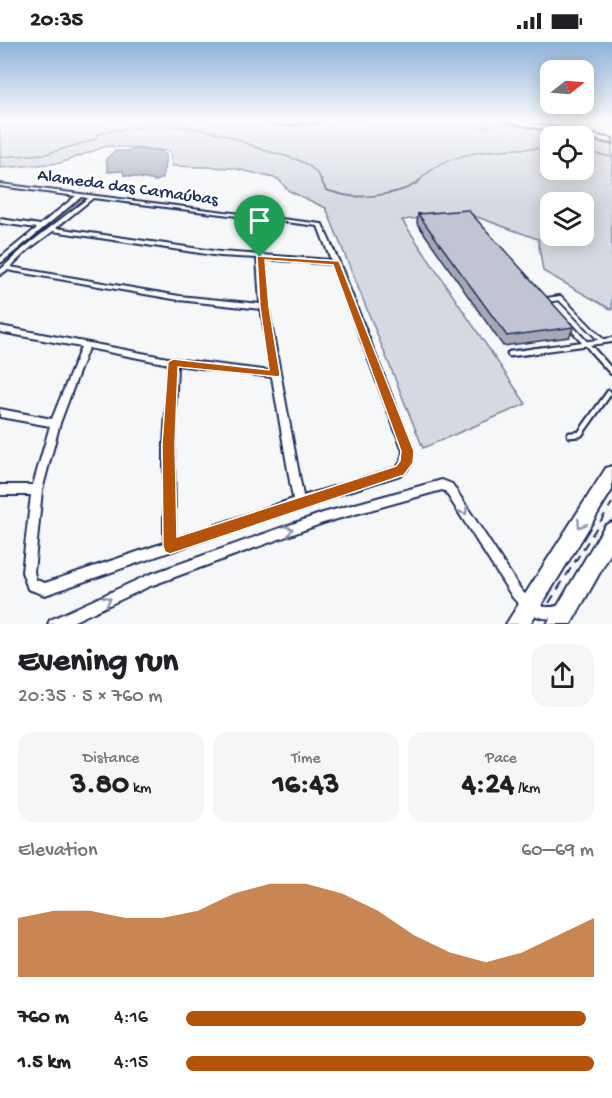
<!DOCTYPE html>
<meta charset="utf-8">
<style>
:root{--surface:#fff;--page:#f6f6f6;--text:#202124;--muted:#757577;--accent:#b45309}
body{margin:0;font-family:"Gochi Hand",sans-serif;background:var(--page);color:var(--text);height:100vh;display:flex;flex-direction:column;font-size:22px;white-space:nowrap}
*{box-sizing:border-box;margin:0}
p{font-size:20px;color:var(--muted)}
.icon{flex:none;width:33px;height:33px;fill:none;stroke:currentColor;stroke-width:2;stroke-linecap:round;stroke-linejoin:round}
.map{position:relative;height:582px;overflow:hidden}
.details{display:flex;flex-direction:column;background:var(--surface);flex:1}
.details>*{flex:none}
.needle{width:39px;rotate:73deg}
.tools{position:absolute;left:540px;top:18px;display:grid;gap:12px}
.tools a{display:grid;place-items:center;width:54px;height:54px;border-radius:12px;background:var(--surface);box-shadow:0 3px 15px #0003;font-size:30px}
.pin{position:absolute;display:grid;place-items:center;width:51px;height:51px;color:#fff;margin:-62px -26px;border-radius:50% 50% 50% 0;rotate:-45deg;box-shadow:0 0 6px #0007}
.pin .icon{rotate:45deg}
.round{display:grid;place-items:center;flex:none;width:63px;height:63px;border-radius:18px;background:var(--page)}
.overview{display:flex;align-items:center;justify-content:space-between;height:102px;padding:0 18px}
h1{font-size:33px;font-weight:700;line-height:45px}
.metrics{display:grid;grid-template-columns:repeat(3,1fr);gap:9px;height:102px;padding:6px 18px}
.metrics div{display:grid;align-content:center;border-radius:15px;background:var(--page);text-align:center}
.metrics b{font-size:30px;font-weight:700}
.metrics small{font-size:16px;font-weight:400}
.metrics p{font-size:16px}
.chart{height:168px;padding:12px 18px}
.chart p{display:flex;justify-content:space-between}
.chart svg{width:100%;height:108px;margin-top:6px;fill:var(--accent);opacity:.7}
ul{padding:0 18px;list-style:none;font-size:20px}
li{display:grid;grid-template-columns:96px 72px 1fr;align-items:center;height:45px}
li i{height:15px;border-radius:8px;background:var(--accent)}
.status{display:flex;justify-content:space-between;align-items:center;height:42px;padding:0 30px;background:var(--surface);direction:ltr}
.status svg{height:16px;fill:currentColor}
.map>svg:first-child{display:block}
.green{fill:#d6d9e2;stroke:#7884a0;stroke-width:1.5;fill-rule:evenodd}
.water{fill:#a9b0c1;stroke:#707c99;stroke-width:1.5}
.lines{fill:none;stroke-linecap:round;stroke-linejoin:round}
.stream-far1{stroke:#707c99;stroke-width:1.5}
.stream{stroke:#707c99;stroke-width:2}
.lane-far1-casing{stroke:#1b2f5e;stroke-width:8}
.lane-casing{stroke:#1b2f5e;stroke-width:9}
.street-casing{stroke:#1b2f5e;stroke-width:4}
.secondary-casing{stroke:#1b2f5e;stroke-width:5}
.highway-casing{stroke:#1b2f5e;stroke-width:4}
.path{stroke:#1b2f5e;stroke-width:2;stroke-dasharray:9 7;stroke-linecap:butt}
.lane-far1{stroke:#fff;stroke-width:4}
.lane{stroke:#fff;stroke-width:4.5}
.street{fill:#fff;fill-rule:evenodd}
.secondary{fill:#fff;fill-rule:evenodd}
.highway{fill:#fff;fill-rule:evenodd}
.wall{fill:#a5a9b5;stroke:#1b2f5e;stroke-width:1.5}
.building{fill:#c0c4d3;stroke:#1b2f5e;stroke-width:1.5}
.oneway{stroke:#8d97ae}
.route{fill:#b45309;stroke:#fff;stroke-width:1.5;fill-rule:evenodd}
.labels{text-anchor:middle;stroke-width:6;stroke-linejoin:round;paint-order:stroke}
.far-street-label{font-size:18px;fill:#1b2f5e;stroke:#fff}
</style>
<div class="status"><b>20:35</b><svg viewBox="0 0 49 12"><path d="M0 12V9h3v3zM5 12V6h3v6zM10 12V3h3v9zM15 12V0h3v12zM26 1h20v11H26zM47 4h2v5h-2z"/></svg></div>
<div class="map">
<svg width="612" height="582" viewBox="0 0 612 582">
<rect width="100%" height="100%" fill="#f6f7f9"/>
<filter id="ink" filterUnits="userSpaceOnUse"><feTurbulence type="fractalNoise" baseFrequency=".0167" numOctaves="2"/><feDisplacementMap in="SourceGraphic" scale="12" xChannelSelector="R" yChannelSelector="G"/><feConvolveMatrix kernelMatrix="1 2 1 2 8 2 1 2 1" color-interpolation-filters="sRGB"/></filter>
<g filter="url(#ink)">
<path class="green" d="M0,79h254c24,6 49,9 73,0h135l27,6 -5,-6h11l78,15h-23v34h34v-31l28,5v166l-69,-39 -5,-32 -72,-26 -64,7 124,184 -103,44 -97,-240 -37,-17 -11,-12 -45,-11 -61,-2 -2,-15 -63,-5 -47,17 -60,5zM550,160h34v34h-34z"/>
<path class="water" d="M133,107l28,2 5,4 -3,23 -7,3 -32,-6 -1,-4 -15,1 -2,-13 9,-8h15z"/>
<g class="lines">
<path class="stream-far1" d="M584,109l28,6
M0,115l46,-3 50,-15 2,-5c43,-10 85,-12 127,1 14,4 26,11 39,15 23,8 45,7 58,31
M419,139c32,-35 87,-31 131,-33"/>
<path class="stream" d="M321,138l5,10c8,2 16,5 24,6 18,2 58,-3 70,-16"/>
<defs>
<path id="lane-far1" d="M547,258l13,-2 42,43
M570,284l23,25
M530,309l82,-11"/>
<path id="lane" d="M592,308l20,22
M510,312l31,-4
M570,393l10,-1 29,-41"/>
<path id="street" d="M266,79l16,2 38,-2 -38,4z
M0,142l322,40 17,38 74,189c-2,10 -3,20 -13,24l-101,32 -254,88 -17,-6 -6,-17 9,-77h-31v-10h33l17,-59 -50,-9v-8l52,10 29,-72 -81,-15v-6l173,33 98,12 -10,-62 -82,-9 -172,-30 -7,5v-5l25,-23 63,-49 -7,-1 -79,65 -2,1v-5l37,-30 -37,-5v-4l40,6 36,-29 -76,-10zM93,156l225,28 13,34 -111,-8 -164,-24zM53,189l167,25 37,2 3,46 -81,-8 -169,-29 19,-18zM263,217l70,5 70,187 -2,10 -4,7 -94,28 -35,-189zM88,306l81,16 -5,80v99l-119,40 -9,-3 -2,-8 8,-82 18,-67zM177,323l95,12 21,122 -118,40 -1,-95z
M442,438l10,4 69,106c8,8 16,18 29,17 6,0 8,-3 14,0l2,4 -2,4c-22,9 -36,-1 -51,-17l-68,-107 -3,-1 -119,33 -173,63 -82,38h-20l2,-4 98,-45 175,-62z"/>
<path id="secondary" d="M506,79h12l94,18v4z"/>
<path id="highway" d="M612,424v24l-82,134h-24l100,-156z
M612,480v29l-41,73h-24l58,-99z"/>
</defs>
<use href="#lane-far1" class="lane-far1-casing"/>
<use href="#lane" class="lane-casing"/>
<use href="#street" class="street-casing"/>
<use href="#secondary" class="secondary-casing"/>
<use href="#highway" class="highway-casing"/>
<path class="path" d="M549,561l63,-100"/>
<use href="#lane-far1" class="lane-far1"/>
<use href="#lane" class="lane"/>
<use href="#street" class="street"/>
<use href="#secondary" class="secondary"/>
<use href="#highway" class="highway"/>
</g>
<path class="wall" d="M418,172l156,113 -5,10 -66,9 -86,-123z"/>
<path class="building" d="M468,168l106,117 -67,9 -89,-122z"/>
<defs><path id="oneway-chevron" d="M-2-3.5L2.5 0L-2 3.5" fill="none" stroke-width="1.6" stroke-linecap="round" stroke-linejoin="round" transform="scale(1.5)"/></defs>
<g class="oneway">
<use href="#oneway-chevron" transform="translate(464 469) rotate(58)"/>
<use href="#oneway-chevron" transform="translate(581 482) rotate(122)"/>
<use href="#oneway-chevron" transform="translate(289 488) rotate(-20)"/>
<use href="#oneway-chevron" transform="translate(107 558) rotate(-24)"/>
</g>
</g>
<linearGradient id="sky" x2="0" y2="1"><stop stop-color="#8fb2d8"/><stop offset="0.49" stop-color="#fbfbfc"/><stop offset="1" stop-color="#fbfbfc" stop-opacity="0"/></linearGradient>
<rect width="612" height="161" fill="url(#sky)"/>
<path class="route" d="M257,214l82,5 75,190 -1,12 -9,12 -234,79 -5,-2 -2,-6 -1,-102 6,-82 5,-3 96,11 -9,-63zM265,218l68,5 68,186 -1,10 -4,5 -219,71 -2,-93 3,-77 101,10 1,-3 -11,-67z"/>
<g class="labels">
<g class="far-street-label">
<text transform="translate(128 144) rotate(8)" y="6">Alameda das Carnaúbas</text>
</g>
</g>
</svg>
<div class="tools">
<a><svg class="needle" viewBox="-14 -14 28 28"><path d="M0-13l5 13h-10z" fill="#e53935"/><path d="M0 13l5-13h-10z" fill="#757577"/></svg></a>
<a><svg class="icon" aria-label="locate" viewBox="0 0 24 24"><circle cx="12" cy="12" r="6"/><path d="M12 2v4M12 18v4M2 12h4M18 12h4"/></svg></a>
<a><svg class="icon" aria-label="layers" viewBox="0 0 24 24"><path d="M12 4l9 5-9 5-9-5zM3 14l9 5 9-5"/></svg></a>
</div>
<div class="pin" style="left:260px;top:215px;background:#1e9e55"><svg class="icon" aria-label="arrive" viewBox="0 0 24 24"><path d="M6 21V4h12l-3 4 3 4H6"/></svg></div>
</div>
<section class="details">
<div class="overview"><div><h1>Evening run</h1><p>20:35 · 5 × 760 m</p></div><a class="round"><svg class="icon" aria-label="share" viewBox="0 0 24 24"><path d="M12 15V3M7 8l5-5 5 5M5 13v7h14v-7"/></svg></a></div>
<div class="metrics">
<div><p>Distance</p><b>3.80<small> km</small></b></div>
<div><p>Time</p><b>16:43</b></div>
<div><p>Pace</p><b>4:24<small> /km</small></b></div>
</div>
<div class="chart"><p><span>Elevation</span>60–69 m</p>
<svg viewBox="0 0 160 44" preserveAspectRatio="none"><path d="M0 44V20L10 17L20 17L30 20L40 20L50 17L60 10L70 6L80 6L90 10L100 17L110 27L120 34L130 38L140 34L150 27L160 20V44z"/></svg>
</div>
<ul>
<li><b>760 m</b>4:16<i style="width:98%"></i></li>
<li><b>1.5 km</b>4:15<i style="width:100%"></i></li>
</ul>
</section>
